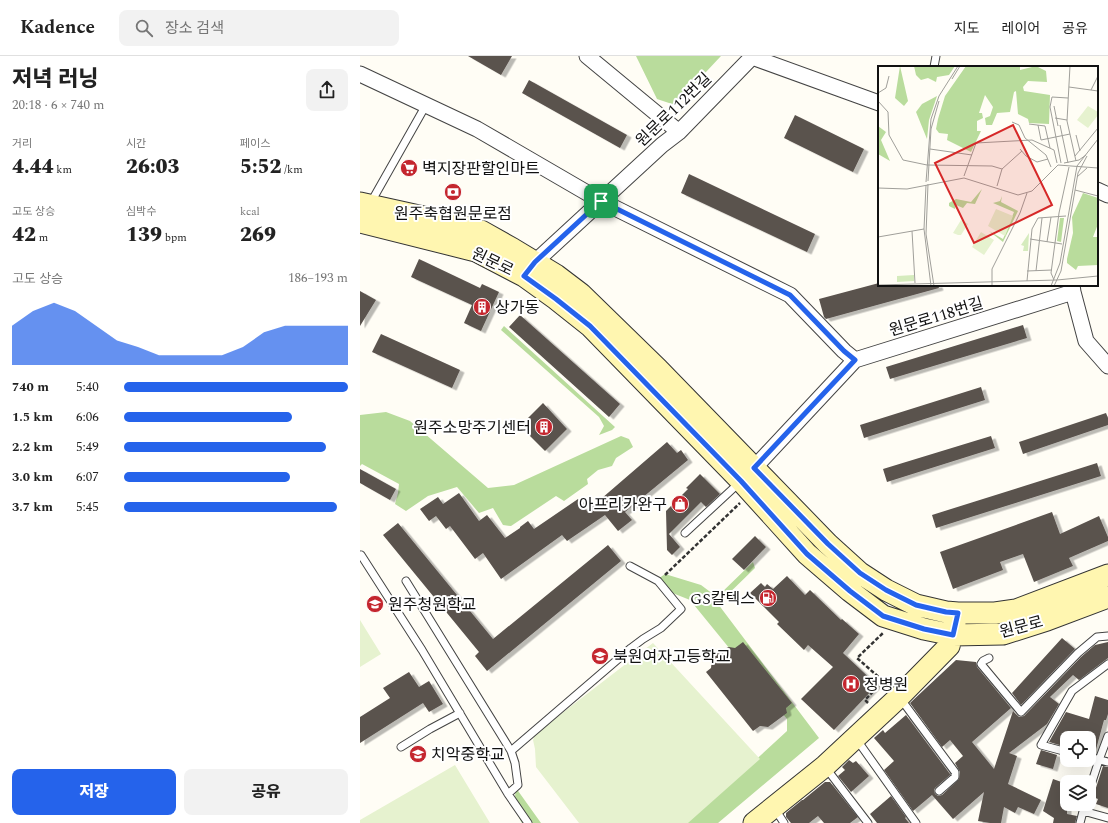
<!DOCTYPE html>
<html lang="ko">
<meta charset="utf-8">
<style>
:root{--surface:#fff;--page:#f2f2f2;--text:#222;--muted:#767676;--line:#e0e0e0;--accent:#2563eb}
body{margin:0;font-family:Spectral,"Noto Sans KR",serif;background:var(--page);color:var(--text);height:100vh;display:flex;flex-direction:column;font-size:15px;white-space:nowrap}
*{box-sizing:border-box;margin:0}
p{font-size:13px;color:var(--muted)}
.icon{flex:none;width:22px;height:22px;fill:none;stroke:currentColor;stroke-width:2;stroke-linecap:round;stroke-linejoin:round}
.map{position:relative;flex:1;overflow:hidden}
.panel{display:flex;flex-direction:column;background:var(--surface);width:360px}
.panel>*{flex:none}
.controls{position:absolute;left:700px;top:675px;display:grid;gap:8px}
.controls a{display:grid;place-items:center;width:36px;height:36px;border-radius:8px;background:var(--surface);box-shadow:0 4px 16px #0002;font-size:20px}
.pin{position:absolute;display:grid;place-items:center;width:34px;height:34px;color:#fff;margin:-17px;border-radius:8px;box-shadow:0 2px 6px #0006}
.round{display:grid;place-items:center;flex:none;width:42px;height:42px;border-radius:8px;background:var(--page)}
.overview{display:flex;align-items:center;justify-content:space-between;height:68px;padding:0 12px}
h1{font-size:22px;font-weight:800;line-height:30px}
.stats{display:grid;grid-template-columns:repeat(3,1fr);gap:6px;height:68px;padding:4px 12px}
.stats div{display:grid;align-content:center}
.stats b{font-size:20px;font-weight:800}
.stats small{font-size:11px;font-weight:400}
.stats p{font-size:11px}
.chart{height:112px;padding:8px 12px}
.chart p{display:flex;justify-content:space-between}
.chart svg{width:100%;height:72px;margin-top:4px;fill:var(--accent);opacity:.7}
.button{display:flex;gap:8px;margin-top:auto;padding:8px 12px}
.button a{flex:1;height:46px;border-radius:8px;background:var(--accent);color:#fff;font-size:16px;font-weight:800;line-height:46px;text-align:center}
.button a+a{background:var(--page);color:var(--text)}
ul{padding:0 12px;list-style:none;font-size:13px}
li{display:grid;grid-template-columns:64px 48px 1fr;align-items:center;height:30px}
li i{height:10px;border-radius:5px;background:var(--accent)}
header{display:flex;align-items:center;gap:24px;box-sizing:border-box;height:56px;padding:0 20px;background:var(--surface);border-bottom:1px solid var(--line)}
header strong{font-size:19px}
nav{display:flex;gap:22px;margin-inline-start:auto;font-size:14px}
.search{width:280px;height:36px;background:var(--page);display:flex;align-items:center;gap:10px;box-sizing:border-box;padding:0 14px;border-radius:8px;color:var(--muted);font-size:15px}
main{display:flex;flex:1;min-height:0}
.map>svg:first-child{display:block}
.forest{fill:#b9dc9c}
.pitch{fill:#e6f2cf}
.building{fill:#5a524d;filter:url(#shadow)}
.lines{fill:none;stroke-linecap:round;stroke-linejoin:round}
.lane-casing{stroke:#444;stroke-width:9}
.street-casing{stroke:#444;stroke-width:17}
.secondary-casing{stroke:#333;stroke-width:23}
.path{stroke:#333;stroke-width:2.5;stroke-dasharray:4 2;stroke-linecap:butt}
.lane{stroke:#fff;stroke-width:7}
.street{stroke:#fff;stroke-width:15}
.secondary{stroke:#fff6b0;stroke-width:21}
.route-casing{stroke:#fff;stroke-width:8}
.route{stroke:#2563eb;stroke-width:5}
.labels{text-anchor:middle;stroke-width:4;stroke-linejoin:round;paint-order:stroke}
.street-label{font-size:16px;fill:#111;stroke:#fff}
.poi-label{font-size:16px;fill:#111;stroke:#fff;text-anchor:start}
.inset-road{fill:none;stroke:#a09f9a;stroke-width:1}
.view{fill:#d62828;fill-opacity:0.15;stroke:#d62828;stroke-width:2}
.inset-edge{fill:none;stroke:#111;stroke-width:2}
</style>
<header>
<strong>Kadence</strong>
<div class="search"><svg class="icon" aria-label="search" viewBox="0 0 24 24"><circle cx="10" cy="10" r="6"/><path d="M15 15l6 6"/></svg>장소 검색</div>
<nav><a>지도</a><a>레이어</a><a>공유</a></nav>
</header>
<main>
<section class="panel">
<div class="overview"><div><h1>저녁 러닝</h1><p>20:18 · 6 × 740 m</p></div><a class="round"><svg class="icon" aria-label="share" viewBox="0 0 24 24"><path d="M12 15V3M7 8l5-5 5 5M5 13v7h14v-7"/></svg></a></div>
<div class="stats">
<div><p>거리</p><b>4.44<small> km</small></b></div>
<div><p>시간</p><b>26:03</b></div>
<div><p>페이스</p><b>5:52<small> /km</small></b></div>
</div>
<div class="stats">
<div><p>고도 상승</p><b>42<small> m</small></b></div>
<div><p>심박수</p><b>139<small> bpm</small></b></div>
<div><p>kcal</p><b>269</b></div>
</div>
<div class="chart"><p><span>고도 상승</span>186–193 m</p>
<svg viewBox="0 0 160 44" preserveAspectRatio="none"><path d="M0 44V20L10 11L20 6L30 11L40 20L50 29L60 33L70 38L80 38L90 38L100 38L110 33L120 24L130 20L140 20L150 20L160 20V44z"/></svg>
</div>
<ul>
<li><b>740 m</b>5:40<i style="width:100%"></i></li>
<li><b>1.5 km</b>6:06<i style="width:75%"></i></li>
<li><b>2.2 km</b>5:49<i style="width:90%"></i></li>
<li><b>3.0 km</b>6:07<i style="width:74%"></i></li>
<li><b>3.7 km</b>5:45<i style="width:95%"></i></li>
</ul>
<div class="button"><a>저장</a><a>공유</a></div>
</section>
<div class="map">
<svg width="748" height="767" viewBox="0 0 748 767">
<defs>
<filter id="shadow"><feDropShadow dx="4.5" dy="2.5" stdDeviation="0" flood-color="#0004"/></filter>
</defs>
<rect width="100%" height="100%" fill="#fffdf5"/>
<path class="forest" d="M276,0h85l-46,49 -18,-6z
M144,270l111,101 -3,3 -13,5 5,-9 -5,-9 -98,-87z
M26,356l24,9 78,67 26,-3 107,-49 8,3 4,8 -17,11 -4,8 -14,4 -11,9 1,5 -24,17 -8,-5 -45,30 -8,-1 -10,-17 -14,5 -22,-26 -29,9 -22,15 -11,-7 3,-11 1,-9 -37,-20 -2,2v-51z
M393,506l2,6 -37,36 101,134 -101,85h-31l100,-92v-12l-97,-119 -30,-12 -5,-7 10,-7 36,11 16,12z
M156,732l25,35h-19c-8,-13 -8,-20 -6,-35z"/>
<path class="pitch" d="M0,564l21,34 -21,13z
M293,587l107,116 -72,64h-109l-43,-56 -1,-18 -2,-9 2,-6z
M95,709l35,58h-130v-3z"/>
<path class="building" d="M108,0h44l-11,19z
M169,24l98,55 -7,13 -98,-55z
M435,59l69,34 -11,23 -69,-34z
M329,118l126,60 -8,18 -126,-59z
M59,203l61,29 2,-4 17,8 -18,39 -17,-8 8,-18 -61,-28z
M519,227v2h59l1,3 -113,31 -2,-2 -5,-18z
M0,235l16,9 -16,26z
M160,259l100,89 -11,13 -100,-90z
M663,269l4,13 -137,41 -4,-12z
M21,278l79,36 -8,18 -80,-36z
M621,331l4,13 -121,38 -4,-13z
M183,347l24,26 -22,22 -25,-25z
M746,357l2,5v7l-85,29 -4,-12z
M631,380l4,12 -108,34 -4,-13z
M307,386l10,11 4,-3 7,10 -63,52 7,8 -14,11 -13,-16 -38,26 -5,-6 -61,44 -18,-26 -8,6 -25,-33 -4,3 -10,-13 -7,5 -9,-12 18,-12 5,7 16,-11 20,28 8,-6 18,23 15,-10v-1l8,-6 6,8 44,-30 9,12z
M737,407l4,13 -165,52 -4,-13z
M0,413l36,20 -6,11 -30,-17z
M340,418l20,20 -14,13 -5,-5 -32,32 11,13 -8,8 -5,-5 -1,-39 22,-22 -2,-1z
M692,456l8,22 39,-18 9,21v4l-39,17 4,8 -39,16 -11,-28 -23,8 3,8 -50,19 -13,-37z
M38,467l95,116 115,-94 13,16 -134,110 -12,-15 4,-4 -96,-117z
M395,480l11,11 -22,23 -12,-11z
M427,520l18,19 5,-5 31,30 1,-1 17,15 -16,19 34,32 -43,45 -33,-31 32,-32 -25,-22 -4,5 -27,-26 2,-2 -29,-29 11,-10 4,4 2,-3 6,5z
M702,582l13,11 -54,56 -9,-12z
M383,586l49,61 -6,5 1,5 -19,14 -8,-1 -7,5 -47,-59 5,-4 1,-9 7,-8 10,-4 6,1z
M748,586v16l-29,22 -6,-5 -23,22 9,7 -12,20 -38,29 8,3 -9,28 33,16 -7,14 -16,-7 -3,6 -11,-6 -3,16h-11l-12,-2 6,-29 -31,27 -21,-24 -19,16 -29,-41 10,-9 -20,-23 9,-8 2,3 21,-18 44,59v1l-15,13 -1,2 1,4 3,2 4,-1 17,-16 1,-7 -5,-9 8,-7 -13,-16 -8,7 -32,-44 46,-43 20,2 1,5 34,41 -39,34 22,27 19,-58 6,6 5,-1 57,-59 14,-12z
M49,616l10,15 10,-6 14,23 -14,8 -6,-9 -63,40v-26l30,-19 -7,-10z
M735,640l13,4v14l-2,6h-2l-9,33 -6,-1v-14h-22v9l-18,-5 17,-30 23,7z
M681,694l16,5 -4,14 -17,-5z
M489,704l4,3 3,-2 13,15 -18,16 -13,-16 7,-6 -3,-3z
M743,710l5,1v41l-12,-4 2,-5 -5,-2z
M693,723l14,5v30l10,2 -2,7h-22l1,-5 -11,-7z
M465,726h5l28,35 -8,6h-26l-6,-7 -9,7h-18l-5,-6v-4l16,-13h1z
M531,740l15,21 -1,1 4,5h-32l-7,-9z"/>
<g class="lines">
<defs>
<path id="lane" d="M574,11l2,-11
M10,148l56,-99
M325,477l54,-50
M0,500l1,-1 61,95 86,144 20,29
M46,525l105,170 4,12 3,22 -10,9
M629,602l-6,3 -2,3 40,48 57,-59 19,-16 11,-1
M540,642l55,74v5l-16,14
M497,684l59,83
M41,691l29,-18 30,-16
M151,695l120,-103 12,-9 18,-11 20,-19 -23,-28 -28,-15
M707,696l-26,-7 31,-54 36,-27
M729,701l19,5
M466,712l42,55
M729,735l10,-31 9,-24
M415,753l9,14
M723,755l25,7
M720,767l5,-19"/>
<path id="street" d="M227,0l92,76
M0,18l117,55 124,72 189,94 54,56 11,9
M737,134l11,5
M175,206l127,-117 17,-13 73,-75 127,46
M712,229l1,7 13,49 22,25
M394,412l101,-108 218,-68"/>
<path id="secondary" d="M0,147l86,19 35,9 32,18 43,26 25,19 77,75 170,175 32,29 26,17 30,15 30,7 12,1h37l21,-3 92,-35
M0,166l116,29 48,25 32,23 34,27 151,155 66,73 43,37 33,25 41,13 29,6 50,-1 44,-14 61,-23
M394,767l71,-57 74,-69 50,-51 6,-23"/>
</defs>
<use href="#lane" class="lane-casing"/>
<use href="#street" class="street-casing"/>
<use href="#secondary" class="secondary-casing"/>
<path class="path" d="M305,519l75,-72
M508,647l-3,-3 17,-18v-2l-25,-22 26,-25"/>
<use href="#lane" class="lane"/>
<use href="#street" class="street"/>
<use href="#secondary" class="secondary"/>
</g>
<g class="lines">
<defs>
<path id="route" d="M241,145l189,94 54,56 11,9 -101,108 74,76 32,29 26,17 30,15 30,7 12,1 -5,22 -29,-6 -41,-13 -33,-25 -43,-37 -66,-73 -151,-155 -34,-27 -32,-23 11,-14z"/>
</defs>
<use href="#route" class="route-casing"/>
<use href="#route" class="route"/>
</g>
<defs>
<symbol id="supermarket-disc" viewBox="-11 -11 22 22"><circle r="9.5" fill="#c4262e" stroke="#fff"/><path d="M-6-5.5h2.5l.6 2H6L4.5 2H-2.5L-4.4-4H-6ZM-1.5 3.2a1.3 1.3 0 1 0 .1 0ZM3 3.2a1.3 1.3 0 1 0 .1 0Z" fill="#fff"/></symbol>
<symbol id="bank-disc" viewBox="-11 -11 22 22"><circle r="9.5" fill="#c4262e" stroke="#fff"/><path d="M-6-4H6V4H-6ZM0-2.3a2.3 2.3 0 1 0 0 4.6a2.3 2.3 0 1 0 0-4.6Z" fill="#fff"/></symbol>
<symbol id="building-disc" viewBox="-11 -11 22 22"><circle r="9.5" fill="#c4262e" stroke="#fff"/><path d="M-4-6H4V6H1V3H-1V6H-4ZM-2.5-4.3h1.7v1.8h-1.7ZM.8-4.3h1.7v1.8H.8ZM-2.5-1h1.7V.8h-1.7ZM.8-1h1.7V.8H.8Z" fill="#fff"/></symbol>
<symbol id="shop-disc" viewBox="-11 -11 22 22"><circle r="9.5" fill="#c4262e" stroke="#fff"/><path d="M-5-2.5h2.3a2.7 3.5 0 0 1 5.4 0H5L5.5 6h-11ZM-1.5-2.5h3a1.5 2.3 0 0 0-3 0Z" fill="#fff"/></symbol>
<symbol id="fuel-disc" viewBox="-11 -11 22 22"><circle r="9.5" fill="#c4262e" stroke="#fff"/><path d="M-5.5-6h7V0h2V4h1.3V-2.5L3-4.5l.8-.8L6-3V5H2.5V1h-1V6h-7ZM-4.2-4.7v3.2H.2V-4.7Z" fill="#fff"/></symbol>
<symbol id="school-disc" viewBox="-11 -11 22 22"><circle r="9.5" fill="#c4262e" stroke="#fff"/><path d="M0-5L7-2L0 1L-7-2ZM-4 1L0 2.5L4 1V4Q0 6-4 4Z" fill="#fff"/></symbol>
<symbol id="hospital-disc" viewBox="-11 -11 22 22"><circle r="9.5" fill="#c4262e" stroke="#fff"/><path d="M-5-5h3v3.5h4V-5h3V5h-3V1.5h-4V5h-3Z" fill="#fff"/></symbol>
</defs>
<g fill-rule="evenodd">
<use href="#supermarket-disc" x="39" y="102" width="20" height="20"/>
<use href="#bank-disc" x="83" y="126" width="20" height="20"/>
<use href="#building-disc" x="112" y="241" width="20" height="20"/>
<use href="#building-disc" x="174" y="361" width="20" height="20"/>
<use href="#shop-disc" x="310" y="438" width="20" height="20"/>
<use href="#fuel-disc" x="398" y="532" width="20" height="20"/>
<use href="#school-disc" x="5" y="538" width="20" height="20"/>
<use href="#school-disc" x="230" y="590" width="20" height="20"/>
<use href="#hospital-disc" x="481" y="618" width="20" height="20"/>
<use href="#school-disc" x="48" y="688" width="20" height="20"/>
</g>
<g class="labels">
<g class="street-label">
<text transform="translate(313 53) rotate(-44)" y="6">원문로112번길</text>
<text transform="translate(133 205) rotate(26)" y="6">원문로</text>
<text transform="translate(576 260) rotate(-17)" y="6">원문로118번길</text>
<text transform="translate(661 570) rotate(-15)" y="6">원문로</text>
</g>
<g class="poi-label">
<text x="62" y="118">벽지장판할인마트</text>
<text x="93" y="163" text-anchor="middle">원주축협원문로점</text>
<text x="135" y="257">상가동</text>
<text x="171" y="377" text-anchor="end">원주소망주기센터</text>
<text x="307" y="454" text-anchor="end">아프리카완구</text>
<text x="395" y="548" text-anchor="end">GS칼텍스</text>
<text x="28" y="554">원주청원학교</text>
<text x="253" y="606">북원여자고등학교</text>
<text x="504" y="634">정병원</text>
<text x="71" y="704">치악중학교</text>
</g>
</g>
<g transform="translate(518 10)">
<rect width="220" height="220" fill="#fffdf5"/>
<path d="M151,167l-1,18h-5l1,-5 -3,-1zM36,209v6l-17,1v-6z" fill="#d5ebbd"/>
<path d="M22,0l8,35 -4,5 -9,-8zM36,0h41l-6,9 -12,2 -1,5 -8,-4 -7,2 -5,-5zM88,0h54v4l16,-4 10,5 1,11 -19,-1 -5,6 1,4 26,4 -1,29 -20,-1 -1,-4 -10,-5 -2,-23 -2,1 -4,20 -13,1 -5,12h-6l-1,-7 5,-2 3,-9 -8,-12 -6,18h3l1,5 -6,3v10h4l-10,21 -24,-12 1,-6 -9,-1 -3,-4 2,-10 7,-23zM59,30l-8,24 -2,19 -11,-27 6,-8zM0,60l8,6 -5,8 9,21 -12,-7zM104,123l-7,15 -8,-1 -4,5 -7,-3 -1,4 -6,-3v-3l7,-4 15,3zM205,127l15,5v26l-5,13h5v28l-20,1 -2,4 -9,-7v-4l6,-26 -1,-16zM124,130l-1,6 17,9 -15,31 -14,-11 14,8 11,-27 -21,-9 7,-2zM182,152h4l-3,24 -4,-1z" fill="#b9dc9c"/>
<path d="M210,40l10,6v3l-10,13 -11,-8zM118,143l17,7 -8,20 -17,-10zM83,154l7,4 -7,11h-3l-5,-2zM103,166l13,8 -10,15 -12,-8z" fill="#e6f2cf"/>
<path class="inset-road" d="M192,0l-3,55 9,40M74,13l8,-13M191,21l29,4M213,24l7,-14M0,27l8,-5 3,-12M0,35l10,11 1,23 14,25 24,5 65,1 10,3M176,40l4,20M177,52l12,2M134,56l7,3 6,13 21,17 5,12M151,58l16,2 5,22M160,59l3,15M182,59l8,38M198,69l4,16M163,74l29,-6M52,83l42,6M142,83l6,7 11,6 11,-3M197,90l23,-28M183,97l-11,-56 2,-10 16,1M186,97l15,-3 7,-5M86,110l12,-33 56,-3 22,10 3,13M199,111l10,-9M50,115l3,-52 8,-28M48,116l5,-63 8,-23 19,-30M50,118l-2,50 8,52M48,119l-2,44 7,57M119,120l5,-17 20,-18M0,122l29,1 57,-11 54,17 14,-4 26,-26 40,3M197,124l23,6M34,165l3,52M0,171l46,-8M152,173l32,5M169,176l4,-25M149,205l25,-1M158,205l6,-53M176,214l-3,-7 8,-60 10,-46M149,215l5,-52 6,-11 28,-2M0,219l179,-5 41,-4M114,220v-17l28,-56 7,-20M173,220l9,-23 17,-97 21,-27M176,220l7,-15 17,-98 9,-17"/>
<path class="view" d="M135,59l39,80 -78,38 -39,-80z"/>
<rect width="220" height="220" class="inset-edge"/>
</g>
</svg>
<div class="controls">
<a><svg class="icon" aria-label="locate" viewBox="0 0 24 24"><circle cx="12" cy="12" r="6"/><path d="M12 2v4M12 18v4M2 12h4M18 12h4"/></svg></a>
<a><svg class="icon" aria-label="layers" viewBox="0 0 24 24"><path d="M12 4l9 5-9 5-9-5zM3 14l9 5 9-5"/></svg></a>
</div>
<div class="pin" style="left:241px;top:145px;background:#1e9e55"><svg class="icon" aria-label="arrive" viewBox="0 0 24 24"><path d="M6 21V4h12l-3 4 3 4H6"/></svg></div>
</div>
</main>
